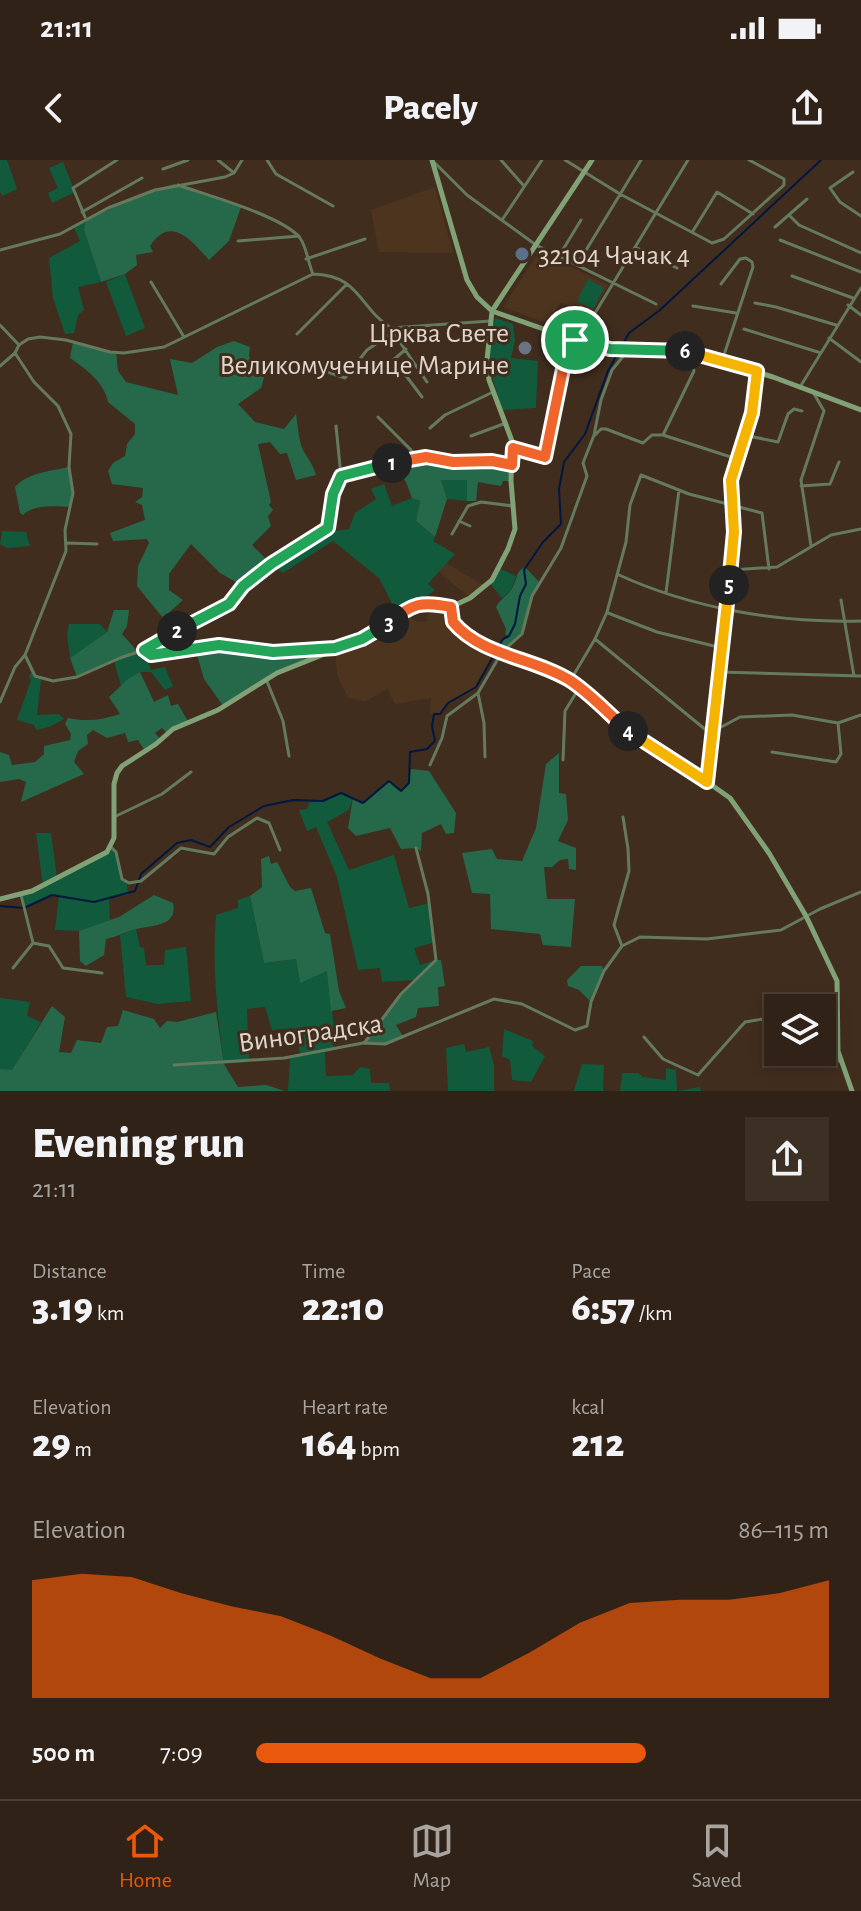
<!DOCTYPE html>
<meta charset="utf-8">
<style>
:root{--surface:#302216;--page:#3c2f23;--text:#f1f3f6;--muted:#a8a4a1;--line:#4b3f35;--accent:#ea580c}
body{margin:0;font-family:"Alegreya Sans",sans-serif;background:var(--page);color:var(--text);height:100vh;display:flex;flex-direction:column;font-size:30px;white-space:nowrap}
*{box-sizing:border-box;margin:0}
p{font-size:26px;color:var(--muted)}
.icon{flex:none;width:44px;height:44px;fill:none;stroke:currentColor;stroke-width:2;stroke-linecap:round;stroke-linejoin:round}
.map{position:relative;height:931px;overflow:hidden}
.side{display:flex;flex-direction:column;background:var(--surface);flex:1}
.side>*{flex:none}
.tools{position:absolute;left:764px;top:834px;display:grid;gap:16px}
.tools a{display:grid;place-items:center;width:72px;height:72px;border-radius:0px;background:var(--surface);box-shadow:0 4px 12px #0003,0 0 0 2px var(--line);font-size:40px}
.pin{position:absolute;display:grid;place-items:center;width:68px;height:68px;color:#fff;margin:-34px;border:4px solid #fff;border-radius:50%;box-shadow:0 2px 8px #0007}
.km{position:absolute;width:40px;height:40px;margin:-20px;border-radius:50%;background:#222;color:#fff;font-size:22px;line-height:40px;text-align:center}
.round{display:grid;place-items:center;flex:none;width:84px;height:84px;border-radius:0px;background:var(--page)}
.summary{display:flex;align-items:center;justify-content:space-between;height:136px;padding:0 32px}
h1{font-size:44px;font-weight:800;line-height:60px}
.figures{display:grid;grid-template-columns:repeat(3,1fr);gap:12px;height:136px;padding:8px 32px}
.figures div{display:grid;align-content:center}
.figures b{font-size:40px;font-weight:800}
.figures small{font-size:22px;font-weight:400}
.figures p{font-size:22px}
.chart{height:224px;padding:16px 32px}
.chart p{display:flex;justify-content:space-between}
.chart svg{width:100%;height:144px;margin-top:8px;fill:var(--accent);opacity:.7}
ul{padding:0 32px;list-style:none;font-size:26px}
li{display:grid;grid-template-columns:128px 96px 1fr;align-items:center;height:60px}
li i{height:20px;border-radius:10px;background:var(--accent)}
.status{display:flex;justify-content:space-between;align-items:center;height:56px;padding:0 40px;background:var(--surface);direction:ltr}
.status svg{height:22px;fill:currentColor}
header{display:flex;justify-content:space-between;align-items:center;height:104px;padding:0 32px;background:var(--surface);font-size:36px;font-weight:800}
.menu{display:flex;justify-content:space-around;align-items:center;height:112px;border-top:2px solid var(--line);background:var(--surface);font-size:22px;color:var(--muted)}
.menu a{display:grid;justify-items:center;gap:4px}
.menu .current{color:var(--accent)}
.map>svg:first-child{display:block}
.built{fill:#4d341f}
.green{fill:#115a3c}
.forest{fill:#25694a}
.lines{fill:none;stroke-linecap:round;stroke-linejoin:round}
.stream{stroke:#001740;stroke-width:2}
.street{stroke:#65795e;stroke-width:3}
.secondary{stroke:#81a176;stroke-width:5}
.split-1-casing{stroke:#fff;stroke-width:16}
.split-2-casing{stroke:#fff;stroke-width:16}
.split-3-casing{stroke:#fff;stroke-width:16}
.split-4-casing{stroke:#fff;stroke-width:16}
.split-5-casing{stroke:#fff;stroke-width:16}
.split-6-casing{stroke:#fff;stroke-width:16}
.split-7-casing{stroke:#fff;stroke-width:16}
.split-1{stroke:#f0652b;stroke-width:10}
.split-2{stroke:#22a559;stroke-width:10}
.split-3{stroke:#22a559;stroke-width:10}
.split-4{stroke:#f0652b;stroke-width:10}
.split-5{stroke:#f5b400;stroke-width:10}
.split-6{stroke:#f5b400;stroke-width:10}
.split-7{stroke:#22a559;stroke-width:10}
.service-dot{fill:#5c6f8a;stroke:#402d1e;stroke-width:3}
.worship-dot{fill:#6b7280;stroke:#402d1e;stroke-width:3}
.labels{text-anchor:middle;stroke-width:6;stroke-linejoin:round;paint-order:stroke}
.poi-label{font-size:28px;fill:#e1d5cb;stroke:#402d1e;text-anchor:start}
.street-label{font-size:28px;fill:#e1d5cb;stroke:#402d1e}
</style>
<div class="status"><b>21:11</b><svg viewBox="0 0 49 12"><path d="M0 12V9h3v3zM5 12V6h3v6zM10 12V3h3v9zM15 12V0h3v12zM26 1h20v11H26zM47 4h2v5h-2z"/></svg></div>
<header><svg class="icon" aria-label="back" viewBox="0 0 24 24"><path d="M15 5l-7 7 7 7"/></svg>Pacely<svg class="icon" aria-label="share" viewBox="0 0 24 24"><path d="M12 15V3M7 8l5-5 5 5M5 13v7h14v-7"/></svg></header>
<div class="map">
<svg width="861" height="931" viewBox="0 0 861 931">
<rect width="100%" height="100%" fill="#402d1e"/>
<path class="built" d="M435,27l18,66 -74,-1 -8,-42z
M541,92l67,33 -16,28 -17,-9 -3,2 -12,-3 -11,21 -46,-17 35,-54z
M446,403l39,23 -15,12 -31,-26z
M438,445l13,2 4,18 42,24 -21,38 -28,16 -8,11h-10l1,-16 -36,6 -8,-15 -21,12 -18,-3 -11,-24 -2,-26 27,-9 39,-27 16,10 11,-1 -2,-4z"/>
<path class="green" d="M0,0h7l10,29 -15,7 -2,-5z
M63,2l12,30 -23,11 -4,-10 10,-5 -9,-20z
M86,59l-2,11 17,52 -23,5 6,23 -6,5 -4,18 -9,1 -12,-36 -4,-40 31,-17 -7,-15z
M125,114l20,54 -19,8 -20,-54z
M588,119l16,9 -11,21 -16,-8z
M495,158l18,6 2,16 -4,18 27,3 -2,47 -33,2c-12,-32 -19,-58 -8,-92z
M441,320h26v21l-20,-2z
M384,324l8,22 20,-8 8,3 -4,20 19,16 -2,4 22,13 -27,30 7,6 -8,6 4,8 -9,-1 -24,12 -19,-37 -46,-37 -50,32 -12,-9 57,-36 7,3 14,-2 6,-16 21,-14 -5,-10z
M2,371l24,1 4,14 -23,2 -7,-4z
M499,408l17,8 -5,14 -9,8 -13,-16z
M69,464h31l7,8 -37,26 -3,-24z
M144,490l7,20 14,-3 8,19 -8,4 -14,-18h-11l-19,14 -7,-26z
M31,512l10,8 -4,35 22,-1 5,5 -15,8 -13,3 -2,-5 -17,-5 14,-40 -2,-3z
M341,633l12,4 -4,13 -22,12 22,48 45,-15 15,53 21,-5 5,39 -21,6 6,17 16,-5 -22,20 -32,2 -2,-14 -22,2 -21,-93 -21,-50 -9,4 -8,-21 8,-1 3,-7 13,-1z
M36,673h15l6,45 54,-31c9,10 6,27 16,36l1,12 -19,2 1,24 -31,10 -24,-1 4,-34 -7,-1 -28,13 -3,-13 22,-9z
M250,736l14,67 32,-4 4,23 28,-12 6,59 -1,21 -8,2 1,24 27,-1 7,-8 10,2 1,14h18l1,8h-102l2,-34 10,-2 -5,-27 -23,2 -7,-23 -18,2 2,53 -25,2c-7,-50 -12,-99 -8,-149l22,-7v-8z
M136,769l4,18 4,1 2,17h18l1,-15 21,-3 5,54 -33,3 -32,-7 -6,-62z
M0,838l30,4 -3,14 14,6 -29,49 -12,-2z
M504,869l29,12 -1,5 13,10 -14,26 -19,-2 -2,-20 -8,-4z
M464,884l2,8 23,-5 5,18v26h-46l-2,-43z
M582,904l22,1 -1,26h-29z
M666,908l10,2 1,21 23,-4 1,4h-81l2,-18h16l5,4 23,3z"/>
<path class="forest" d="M174,24l67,23 -12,34 -20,19c-17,-19 -38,-46 -59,-14l3,6 -17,3 1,10 -12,9 -24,8 -17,-52 2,-11 69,-29z
M234,181l16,6 -1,9 15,22 -3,10 -23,16 17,18 29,7 12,-15c2,11 2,25 7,36 5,9 10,14 13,25l-20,5 -9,-27 -7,1 -10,-12 -12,2 13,58 -2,3 4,5 -5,6 3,10 -19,19 19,19 -28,22 -23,-13 -29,-29 -22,30v16l14,10 -20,18 -26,-32 1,-20 11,-23 -2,-4 -34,2 -3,-8 35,-13 -3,-15 -7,-3 7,-5 1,-9 -31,-4 -4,-13 5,-8 12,-7 2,-12 8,-10v-10l-27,-22c-4,-20 -22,-33 -38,-44l3,-16 43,10 2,19 8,11 52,13 -8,-36 22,4 25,-16z
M426,297c29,6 58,3 86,8l-1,16h-8l-2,5 -23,-4 -2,19h-9v-21h-26l6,19 -12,38 -19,-16 4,-20 -8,-3 -6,-16 -13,-19z
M69,307l4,26 -3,14c-16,-1 -36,-3 -47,8l-3,-2 -5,-26c12,-14 36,-16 54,-20z
M525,407l15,16 -8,13 -10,38 -20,18 -5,-3 6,-10 5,-3 -3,-2 1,-5 -10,-22c5,-9 15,-13 18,-23 4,-9 2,-12 11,-17z
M114,450h15l-2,16 -5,8 16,18 -61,25 -7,-19 37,-26z
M210,485l64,7 61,-4 -69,31 -42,28 -20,-28 -9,-31z
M140,512l14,30 14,-7 3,11 7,-2 11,19 -21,11 -6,-6 -7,5 6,7 -16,11 -7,-11 -10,2 -3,-9 -18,5 -14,-8 -6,5 1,9 -10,7 -4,11 10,12 -63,28 5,-20 -7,-3 -19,3v-30l9,3 3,10 23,-3 9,-8v-8l26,-6 1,-6 -6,-10 3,-6c19,4 34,2 52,-4l-11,-17 19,-18z
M559,593v40l7,1 2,26 -10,21 18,7v22l-7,-1 -1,-10 -8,1 -8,7h-8l3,32h28l-4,48 -28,-2 -3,-11 -49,-5 -1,-35 -18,-1 -10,-40 30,-4 5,10 25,2 14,-33 10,-64z
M411,609l18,2 27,42 -2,20 -8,1 -5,-10 -19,9 -1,18 -5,-3 -15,1 -11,-21 -34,8 -8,-8 5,-31 11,6 25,-22 12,10 8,-8z
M269,696l2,8 6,-2 13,25 5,4 16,-3 14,45 5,1 9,57 7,17 -15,3 -4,-40 -27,12 -4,-24 -32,4 -14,-67 12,-9 -1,-28z
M154,735l19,8c5,24 -21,22 -36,26 -11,2 -20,8 -31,10l-2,16 -18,11 -6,-5 -1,-30 40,-14z
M437,800h4l4,26 -7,1 1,19 -21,2 -2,9 -20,8 8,13 -19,6 -22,-1 30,-39z
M581,806h21l2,5 -13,31 -12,-12 -11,-4 -1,-6z
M52,846l13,11 -6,35 12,1 6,-13 24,3 6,-16 11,-1 5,-16 31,9 6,9 7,-7 10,1 39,-10 8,52 14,23 28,-2 19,6h-285v-22l12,1z"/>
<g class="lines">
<path class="stream" d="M0,746l24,2 28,-13 42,7 41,-11 6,-17 36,-31 14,-3 19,7 19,-20 35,-21 29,-6 30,1 18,-8 22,10 26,-22 12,10 8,-8 1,-31 17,-3 8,-8 -3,-15 2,-12h6l8,-11 28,-16 27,-48 6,-3 6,-12 5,-28 6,-12 -2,-14 19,-28 18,-18 -2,-35 5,-27 21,-28 23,-63 21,-38 31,-23 161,-150"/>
<path class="street" d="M218,0l16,13
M267,0l9,14 57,32
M501,0l23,26
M565,0l55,34 92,49 12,-4 60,-54v-6l-35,-19
M435,3l32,32 69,50 120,59
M163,9l25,-9
M853,12l-23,16 10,14 21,14
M178,25c28,10 105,31 122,53 7,10 8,25 13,36
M82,52l60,-34
M789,55l10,10 62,28
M85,57l-12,-29 44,-28
M502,60l40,-60
M775,67l32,-28
M693,71l24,-39 36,22
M780,80l81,32
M238,81l61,-5
M635,87l42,21
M0,90l60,-16 48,-26 47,-18 70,-13 9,-4 8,-13
M559,96l22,-36
M306,99l59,-20
M577,105l64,-105
M792,116l61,22
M151,122l33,55
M721,124l19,-25 6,-1 6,4 1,5 -31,94
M755,143l21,4 60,18
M848,145l13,10
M693,146l43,7
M0,165l19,20
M744,169l77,24
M393,172l34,50
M297,174l50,-50
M829,178l32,24
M578,181l110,-181
M406,189l-15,13 16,15 15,20
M634,190l4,3 40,4 14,4 2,10 -31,64
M0,206l15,-13 4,-8 9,-6 12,-2 26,3 44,12 14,1 40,-6 149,-73c47,1 46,34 78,54l99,-7
M319,209l26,9 22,-28 26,-18
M800,227l61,-99
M378,257l41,41
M430,268l15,-13 48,-23
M595,275l6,-6h5l37,14 9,-8h11l74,24
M744,275l34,7 10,-28 6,-5 8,2
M471,276l35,-13
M513,288l32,9 18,-88 12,-29
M341,316l85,-19 27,5 39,-1 20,4
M801,326l29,-2 9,-22
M459,361l11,5
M452,374l16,-28 13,-4 32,4
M67,383l30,1
M811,386l-10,-66 23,-69 -11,-19
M731,410l46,-3 54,-32 30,-6
M619,415c75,34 160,48 242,46
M666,433l13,-103
M841,440l13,76
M608,453l49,19 65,16
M595,479l117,96
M144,490l7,5 68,-10 54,7 62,-4
M25,495l10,21 18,5 24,-4 43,-19 24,-8 85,-46 14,-18 28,-22 57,-36 5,-34 8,-18 -5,-50
M719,512l142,4
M266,519l17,42 6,35
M570,521l25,-42 12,-27 19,-70 4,-37 11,-30 48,19 73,19 7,56
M478,533l6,30 1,34
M0,542l15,-35 10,-12 41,-104 -1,-21 8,-37 -4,-26 2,-33 -13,-28 -24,-24 -19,-29
M712,572l28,-15 52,-2 46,8 23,-8
M772,592l64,10 5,-8 -3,-31
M563,600l2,-49 14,-23
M430,605l12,-27 5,-22 31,-23 24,-41 20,-18 10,-38 29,-48 26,-72 -4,-13 11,-28 7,-35 11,-30 17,-21
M707,622l24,-212 3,-64 -3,-26 21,-67 5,-42
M114,657l48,-23 29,-22
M111,687l5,5 6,27 7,4 12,-2 40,-33 33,6 14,-17 29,-19 12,5 11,27
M33,783l16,3 14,22 39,5
M622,786l-8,-21 15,-54 -1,-22 -5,-32
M13,808l20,-25 -12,-48
M644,877l19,22 35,16 47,-53 18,-3 15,7
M365,882l36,-48 35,-34 -8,-66 -12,-46
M810,892l12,9h18
M174,905l110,-7 79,-15 22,1 109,-45 28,5 53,26 12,-4 4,-24 13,-31 18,-25 18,-9 67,2 74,-9 39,-21 41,-17"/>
<path class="secondary" d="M432,0l35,120 10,17 15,14 86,30 31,7 78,3 86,26 88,33
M451,447l2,15 25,19 92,40 38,29 25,26 43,24 54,38 39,55 37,63 31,65 1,70 14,40
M451,447l19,-9 22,-18 16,-31 7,-20 -4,-48 1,-40 -23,-61 -2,-20 5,-49 100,-151
M0,739l32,-8 75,-39 7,-14v-54l3,-11 5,-7 34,-22 17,-15 45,-19 59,-37 85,-34 50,-33 14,-2 25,3"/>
</g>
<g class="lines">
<defs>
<path id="split-1" d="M392,303l34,-6 27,5 39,-1 20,4 1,-17 32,9 18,-88 12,-29"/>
<path id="split-2" d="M177,471l52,-27 14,-18 28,-22 57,-36 5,-34 8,-18 51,-13"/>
<path id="split-3" d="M177,471l-33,19 7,5 68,-10 54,7 62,-4 27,-9 27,-16"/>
<path id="split-4" d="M389,463c23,-20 33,-22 62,-16l2,15c28,34 82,36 118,59 22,15 38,33 57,50"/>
<path id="split-5" d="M628,571l79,51 22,-197"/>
<path id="split-6" d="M685,191l72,20 -5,42 -21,67 3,52 -5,53"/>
<path id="split-7" d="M575,180l35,9 75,2"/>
</defs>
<use href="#split-1" class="split-1-casing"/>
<use href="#split-2" class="split-2-casing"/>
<use href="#split-3" class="split-3-casing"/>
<use href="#split-4" class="split-4-casing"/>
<use href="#split-5" class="split-5-casing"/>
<use href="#split-6" class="split-6-casing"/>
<use href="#split-7" class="split-7-casing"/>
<use href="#split-1" class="split-1"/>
<use href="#split-2" class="split-2"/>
<use href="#split-3" class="split-3"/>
<use href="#split-4" class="split-4"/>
<use href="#split-5" class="split-5"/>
<use href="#split-6" class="split-6"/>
<use href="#split-7" class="split-7"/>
</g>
<circle class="service-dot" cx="522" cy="94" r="8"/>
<circle class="worship-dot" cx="525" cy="188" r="8"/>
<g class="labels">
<g class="poi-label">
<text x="538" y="104">32104 Чачак 4</text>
<text x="509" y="182" text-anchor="end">Црква Свете<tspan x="509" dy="32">Великомученице Марине</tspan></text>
</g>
<g class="street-label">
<text transform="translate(310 872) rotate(-8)" y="10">Виноградска</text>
</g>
</g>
</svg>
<div class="tools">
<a><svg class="icon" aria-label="layers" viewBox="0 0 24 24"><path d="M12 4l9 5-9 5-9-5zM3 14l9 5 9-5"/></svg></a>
</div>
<div class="pin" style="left:575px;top:180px;background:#1e9e55"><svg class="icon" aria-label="arrive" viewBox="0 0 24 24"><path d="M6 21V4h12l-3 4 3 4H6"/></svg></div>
<b class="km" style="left:392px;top:303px">1</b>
<b class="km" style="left:177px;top:471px">2</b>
<b class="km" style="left:389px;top:463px">3</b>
<b class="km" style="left:628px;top:571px">4</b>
<b class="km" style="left:729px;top:425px">5</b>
<b class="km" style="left:685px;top:191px">6</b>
</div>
<section class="side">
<div class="summary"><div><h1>Evening run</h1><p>21:11</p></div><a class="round"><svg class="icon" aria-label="share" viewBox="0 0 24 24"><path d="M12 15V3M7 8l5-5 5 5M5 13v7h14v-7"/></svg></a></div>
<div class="figures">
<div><p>Distance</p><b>3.19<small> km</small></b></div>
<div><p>Time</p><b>22:10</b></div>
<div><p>Pace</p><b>6:57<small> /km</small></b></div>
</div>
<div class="figures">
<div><p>Elevation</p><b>29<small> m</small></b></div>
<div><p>Heart rate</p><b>164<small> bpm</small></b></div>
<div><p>kcal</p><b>212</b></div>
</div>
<div class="chart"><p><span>Elevation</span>86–115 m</p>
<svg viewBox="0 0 160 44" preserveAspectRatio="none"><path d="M0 44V8L10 6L20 7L30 12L40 16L50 19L60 25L70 32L80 38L90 38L100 30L110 21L120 15L130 14L140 14L150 12L160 8V44z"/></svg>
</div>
<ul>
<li><b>500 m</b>7:09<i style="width:68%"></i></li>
</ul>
</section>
<nav class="menu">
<a class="current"><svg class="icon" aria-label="home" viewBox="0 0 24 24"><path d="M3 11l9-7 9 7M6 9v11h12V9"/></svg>Home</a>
<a><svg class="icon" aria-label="map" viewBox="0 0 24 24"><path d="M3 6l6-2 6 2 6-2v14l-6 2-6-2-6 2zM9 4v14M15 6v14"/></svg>Map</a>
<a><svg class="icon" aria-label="saved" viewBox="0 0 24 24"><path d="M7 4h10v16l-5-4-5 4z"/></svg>Saved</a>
</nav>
